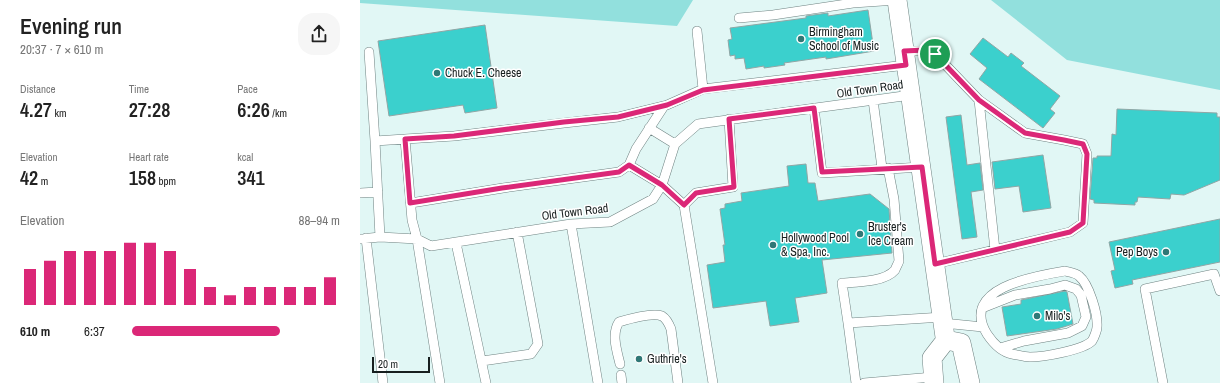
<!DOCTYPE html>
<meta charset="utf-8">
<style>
:root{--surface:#fff;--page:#f6f6f6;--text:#222;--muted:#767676;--accent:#db2777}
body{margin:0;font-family:"Archivo Narrow",sans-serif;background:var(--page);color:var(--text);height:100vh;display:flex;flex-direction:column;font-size:15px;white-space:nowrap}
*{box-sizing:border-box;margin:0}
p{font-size:13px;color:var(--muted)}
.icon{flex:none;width:22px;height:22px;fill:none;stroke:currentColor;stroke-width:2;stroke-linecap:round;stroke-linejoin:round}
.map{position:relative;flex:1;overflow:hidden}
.details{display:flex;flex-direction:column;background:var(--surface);width:360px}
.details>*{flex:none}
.scale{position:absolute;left:12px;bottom:10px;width:58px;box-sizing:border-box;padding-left:4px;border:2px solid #171f1f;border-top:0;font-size:11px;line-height:14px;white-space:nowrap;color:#171f1f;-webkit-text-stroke:3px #fff;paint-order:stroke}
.pin{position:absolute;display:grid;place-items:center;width:34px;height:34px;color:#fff;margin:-17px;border:2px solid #fff;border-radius:50%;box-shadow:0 1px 4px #0007}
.round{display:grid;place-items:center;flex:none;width:42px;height:42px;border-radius:16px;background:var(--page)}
.overview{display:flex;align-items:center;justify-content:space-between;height:68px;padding:0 20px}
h1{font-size:22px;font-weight:600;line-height:30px}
.stats{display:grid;grid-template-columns:repeat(3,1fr);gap:6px;height:68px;padding:4px 20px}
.stats div{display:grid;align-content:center}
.stats b{font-size:20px;font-weight:600}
.stats small{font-size:11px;font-weight:400}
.stats p{font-size:11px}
.chart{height:112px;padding:8px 20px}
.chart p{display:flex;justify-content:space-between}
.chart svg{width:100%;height:72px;margin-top:4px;stroke:var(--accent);stroke-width:6}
ul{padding:0 20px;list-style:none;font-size:13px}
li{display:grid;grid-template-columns:64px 48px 1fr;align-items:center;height:30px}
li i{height:10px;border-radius:5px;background:var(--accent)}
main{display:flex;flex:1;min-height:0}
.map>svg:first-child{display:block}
.green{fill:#92e0dd}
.building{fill:#3bd0cd;stroke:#91a6a5}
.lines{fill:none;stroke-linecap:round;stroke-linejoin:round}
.lane-casing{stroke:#6f8382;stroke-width:10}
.street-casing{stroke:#6f8382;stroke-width:20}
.lane{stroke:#fff;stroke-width:9}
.street{stroke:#fff;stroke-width:19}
.route-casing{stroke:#fff;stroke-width:8}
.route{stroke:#db2777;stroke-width:5}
.poi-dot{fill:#2f7876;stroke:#fff;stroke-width:1.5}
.labels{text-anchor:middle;stroke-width:3;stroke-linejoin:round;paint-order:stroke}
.poi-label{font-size:12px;fill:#171f1f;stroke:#fff;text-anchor:start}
.street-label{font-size:12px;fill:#171f1f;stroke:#fff}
</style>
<main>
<section class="details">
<div class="overview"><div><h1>Evening run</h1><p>20:37 · 7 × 610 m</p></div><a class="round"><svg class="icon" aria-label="share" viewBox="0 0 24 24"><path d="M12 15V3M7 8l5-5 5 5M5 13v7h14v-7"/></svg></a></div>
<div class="stats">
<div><p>Distance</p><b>4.27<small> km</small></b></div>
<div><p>Time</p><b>27:28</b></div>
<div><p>Pace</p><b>6:26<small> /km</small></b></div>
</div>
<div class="stats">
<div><p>Elevation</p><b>42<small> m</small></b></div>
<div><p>Heart rate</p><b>158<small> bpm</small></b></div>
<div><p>kcal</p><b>341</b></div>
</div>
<div class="chart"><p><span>Elevation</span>88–94 m</p>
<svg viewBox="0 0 160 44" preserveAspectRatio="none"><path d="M5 44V22M15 44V17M25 44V11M35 44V11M45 44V11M55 44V6M65 44V6M75 44V11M85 44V22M95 44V33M105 44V38M115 44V33M125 44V33M135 44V33M145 44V33M155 44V27"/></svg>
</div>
<ul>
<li><b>610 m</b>6:37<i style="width:71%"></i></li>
</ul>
</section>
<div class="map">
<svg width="860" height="383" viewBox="0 0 860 383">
<rect width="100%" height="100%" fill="#e1f7f5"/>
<path class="green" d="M0,0h333l-16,26 -317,-23z
M631,0h229v90l-153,-30z"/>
<path class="building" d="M508,10l6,41 -48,8v-2l-42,6 1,2 -21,3v-2l-18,3 -2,-11 -9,1v-4l-5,1 -2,-16 4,-1 -2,-11 76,-10v-2l22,-3v3z
M125,25l12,83 -32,5 -2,-8 -74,11 -11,-75z
M623,38l25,19 3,-4 13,10 -3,3 39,30 -10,13 5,4 -12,15 -64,-49 8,-11 -17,-14z
M757,109l100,4v4h3v63l-36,15 -13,-1 -1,5 -32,-2 -1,5h-2v3l-41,-2v-3l-4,-1 3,-41h4v-2h14l1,-22 4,1z
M601,115l6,50 13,-2 3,27 -12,2 6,45 -15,2 -16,-122z
M683,155l8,53 -28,4 -4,-26 -24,3 -3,-27z
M446,164l2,19h7l3,18 52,-7 19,15 3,44 -70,7 5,33 -32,5 4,24 -29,4 -4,-25 -53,7 -6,-43 18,-3 -2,-17h2l-5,-36 5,-1v-4l17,-3 -1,-8 48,-7 -2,-20z
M860,219v43l-88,18 1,4 -18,4 -4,-17 4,-1 -6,-28z
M705,291l2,1 6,32 -16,5 -50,7 -5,-29 19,-3v-4z"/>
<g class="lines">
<defs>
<path id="lane" d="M379,18l34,-3 80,-12 44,-3
M337,31l6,58 203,-24
M544,51h21l10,3 44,46 46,33 39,7 19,4 4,10 -4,69 -13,9 -135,32
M9,52l6,89
M513,100l9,68
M619,100l16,150
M454,108l8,65 100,-6
M289,128l26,16
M269,165l33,20 22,20 29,178
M0,193l18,-1
M51,203l92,-15 116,-16 10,-7 7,-16 28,-43
M324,205l12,-12 37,-6 -4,-68
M211,224l27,159
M20,237l-5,-96 30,-2
M6,238l17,145
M0,239l20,-2 37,2 14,7 140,-22 39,-2 43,-23 9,-14 13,-41 23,-20 213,-29
M96,243l30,140
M705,271c4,1 11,2 14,5 10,8 19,38 18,51 0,3 -3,11 -5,14 -9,9 -48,16 -62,16 -6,0 -12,-2 -18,-3 -11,-2 -19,-11 -25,-20 -28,-46 48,-58 78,-63z
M622,308l33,-13 35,-6 15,-4 11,4 5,6 5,22 -4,9 -14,7 -44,8 -24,7
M488,323l-6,-40c15,-1 43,-1 53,-13 1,-3 3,-6 4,-9l-5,-62 -6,-31
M583,323l40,4
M122,361l49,-7 7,-10 -21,-112
M260,364c-3,-13 -9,-30 -1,-42 10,-3 33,-10 43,-6 5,3 7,8 9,13l7,54
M261,375l1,8
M80,383l-23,-144 -5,-19 -7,-81 49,-3 110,-13 54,-6 49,-12 36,-16
M496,383l-8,-60 95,-6
M504,383l69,-6
M803,383l-18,-94 69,-15 6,17"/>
<path id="street" d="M537,0l48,337 1,3 -14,18 2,25
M586,340l15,3 9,40"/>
</defs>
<use href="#lane" class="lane-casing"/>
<use href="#street" class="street-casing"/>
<use href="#lane" class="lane"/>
<use href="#street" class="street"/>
</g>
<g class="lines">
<defs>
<path id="route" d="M565,50l10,4 44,46 46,33 39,7 19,4 4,10 -4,69 -13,9 -135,32 -13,-97 -100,5 -8,-64 -85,11 5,68 -38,6 -12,12 -22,-20 -33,-20 -10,7 -117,16 -92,15 -5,-64 49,-3 110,-14 54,-5 49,-12 36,-15 203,-25 -2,-14z"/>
</defs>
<use href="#route" class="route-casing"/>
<use href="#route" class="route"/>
</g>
<g class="poi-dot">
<circle cx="441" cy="39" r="4"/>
<circle cx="77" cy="73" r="4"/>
<circle cx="500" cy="234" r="4"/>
<circle cx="413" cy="245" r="4"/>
<circle cx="806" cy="252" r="4"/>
<circle cx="677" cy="316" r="4"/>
<circle cx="279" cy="359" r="4"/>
</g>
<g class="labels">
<g class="poi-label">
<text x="449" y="36">Birmingham<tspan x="449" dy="14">School of Music</tspan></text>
<text x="85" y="77">Chuck E. Cheese</text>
<text x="508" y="231">Bruster's<tspan x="508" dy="14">Ice Cream</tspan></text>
<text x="421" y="242">Hollywood Pool<tspan x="421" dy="14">&amp; Spa, Inc.</tspan></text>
<text x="798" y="256" text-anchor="end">Pep Boys</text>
<text x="685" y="320">Milo's</text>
<text x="287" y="363">Guthrie's</text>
</g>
<g class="street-label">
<text transform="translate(510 89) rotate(-8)" y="4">Old Town Road</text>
<text transform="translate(215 212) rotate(-7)" y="4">Old Town Road</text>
</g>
</g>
</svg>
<div class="scale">20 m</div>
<div class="pin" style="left:575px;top:54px;background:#1e9e55"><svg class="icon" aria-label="arrive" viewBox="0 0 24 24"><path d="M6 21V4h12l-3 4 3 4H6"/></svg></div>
</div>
</main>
